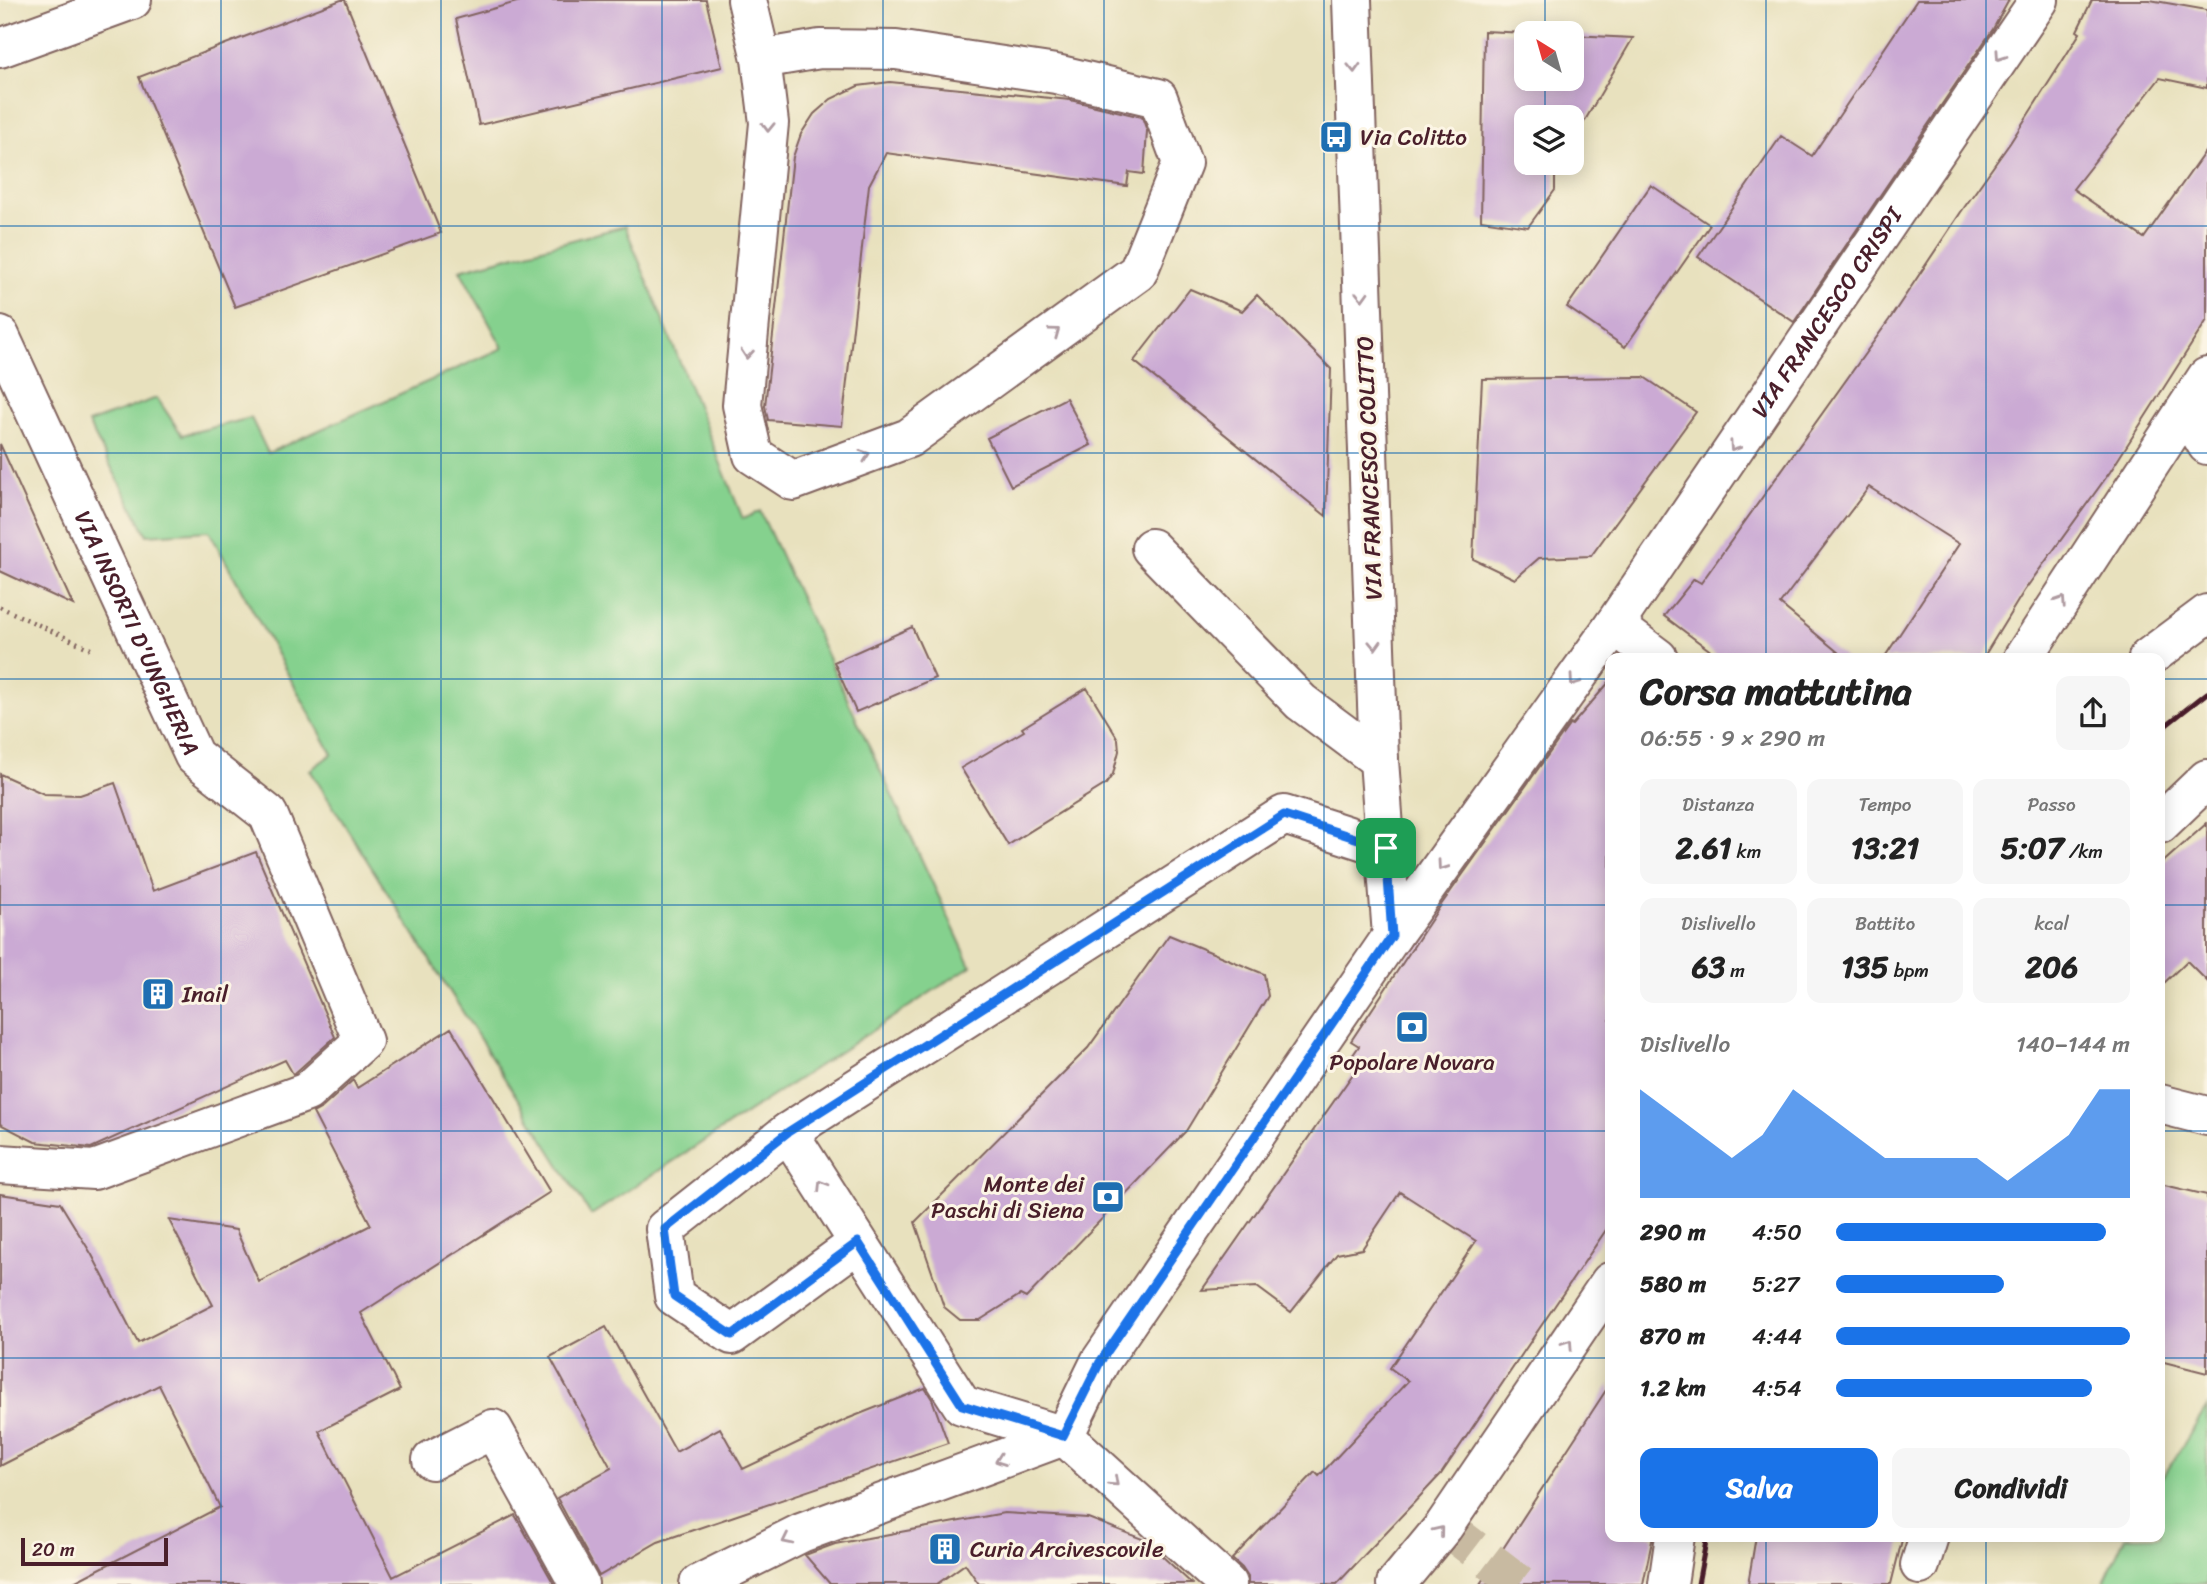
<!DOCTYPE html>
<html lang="it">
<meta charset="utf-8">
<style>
:root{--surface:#fff;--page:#f6f6f6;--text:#222;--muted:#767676;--accent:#1a73e8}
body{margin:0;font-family:Sriracha,sans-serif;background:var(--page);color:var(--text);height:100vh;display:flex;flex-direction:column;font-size:26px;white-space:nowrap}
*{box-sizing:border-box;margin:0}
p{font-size:23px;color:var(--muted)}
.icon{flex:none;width:38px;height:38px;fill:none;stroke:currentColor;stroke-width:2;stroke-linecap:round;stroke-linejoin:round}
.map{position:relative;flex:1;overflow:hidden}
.panel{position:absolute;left:1605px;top:653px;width:560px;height:889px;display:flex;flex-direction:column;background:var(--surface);border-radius:14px;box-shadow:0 4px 18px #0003}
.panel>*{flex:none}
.needle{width:46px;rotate:323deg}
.buttons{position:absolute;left:1514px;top:21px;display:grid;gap:14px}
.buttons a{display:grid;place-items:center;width:70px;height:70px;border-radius:14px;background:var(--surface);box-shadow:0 4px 18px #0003;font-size:35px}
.scale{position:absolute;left:21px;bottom:18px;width:147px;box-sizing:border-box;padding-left:7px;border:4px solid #4a1f2b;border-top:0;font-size:19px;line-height:24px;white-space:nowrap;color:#4a1f2b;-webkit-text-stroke:5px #fcf5e5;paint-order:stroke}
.pin{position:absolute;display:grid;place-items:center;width:60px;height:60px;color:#fff;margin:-30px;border-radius:14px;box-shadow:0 4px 10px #0006}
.round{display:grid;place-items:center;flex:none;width:74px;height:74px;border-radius:14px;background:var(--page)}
.summary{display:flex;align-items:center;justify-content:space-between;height:119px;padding:0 35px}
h1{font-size:38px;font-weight:700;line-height:52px}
.figures{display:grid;grid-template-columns:repeat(3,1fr);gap:10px;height:119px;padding:7px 35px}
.figures div{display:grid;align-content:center;border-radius:14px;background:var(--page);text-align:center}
.figures b{font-size:30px;font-weight:700}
.figures small{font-size:19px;font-weight:400}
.figures p{font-size:19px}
.chart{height:196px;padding:14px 35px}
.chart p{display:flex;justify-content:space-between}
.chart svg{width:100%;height:126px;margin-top:7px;fill:var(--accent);opacity:.7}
.primary-button{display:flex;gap:14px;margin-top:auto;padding:14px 35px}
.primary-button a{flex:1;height:80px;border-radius:14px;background:var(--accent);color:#fff;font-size:28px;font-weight:700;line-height:80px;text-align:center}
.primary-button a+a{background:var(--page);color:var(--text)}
ul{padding:0 35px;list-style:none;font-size:23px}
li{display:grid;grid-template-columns:112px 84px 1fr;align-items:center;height:52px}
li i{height:18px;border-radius:9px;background:var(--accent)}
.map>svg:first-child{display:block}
.green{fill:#85d18e;stroke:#68785c;stroke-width:2}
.building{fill:#cbaad4}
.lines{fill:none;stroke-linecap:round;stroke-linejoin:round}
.minor-tunnel{stroke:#c8baa1;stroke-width:38;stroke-dasharray:38 19;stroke-linecap:butt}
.minor-casing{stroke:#81635e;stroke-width:42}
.major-casing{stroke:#81635e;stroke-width:42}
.path{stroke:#81635e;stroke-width:4.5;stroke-dasharray:2 5;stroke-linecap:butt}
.minor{stroke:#fff;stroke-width:38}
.major{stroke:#fff;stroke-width:38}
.rail{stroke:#4a1f2b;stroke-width:5}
.oneway{stroke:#ae9aa0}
.route-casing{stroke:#fff;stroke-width:14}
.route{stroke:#1a73e8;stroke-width:9}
.grid{fill:none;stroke:#1f6fb2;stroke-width:2;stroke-opacity:0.55}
.labels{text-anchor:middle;stroke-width:6;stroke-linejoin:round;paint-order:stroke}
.poi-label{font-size:23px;fill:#4a1f2b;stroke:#fcf5e5;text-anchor:start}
.street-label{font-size:23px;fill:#4a1f2b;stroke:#fcf5e5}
</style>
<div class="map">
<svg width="2207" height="1584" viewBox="0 0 2207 1584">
<rect width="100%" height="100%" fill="#fcf5e5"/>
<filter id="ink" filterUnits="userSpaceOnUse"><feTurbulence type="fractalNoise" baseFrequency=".0143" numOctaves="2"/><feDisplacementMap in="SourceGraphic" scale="14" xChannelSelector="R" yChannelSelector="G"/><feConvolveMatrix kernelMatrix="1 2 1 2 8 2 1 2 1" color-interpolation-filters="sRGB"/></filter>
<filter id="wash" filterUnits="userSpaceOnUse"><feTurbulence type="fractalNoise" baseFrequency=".00686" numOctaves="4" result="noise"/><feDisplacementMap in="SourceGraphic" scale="28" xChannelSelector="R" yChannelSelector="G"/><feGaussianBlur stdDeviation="1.57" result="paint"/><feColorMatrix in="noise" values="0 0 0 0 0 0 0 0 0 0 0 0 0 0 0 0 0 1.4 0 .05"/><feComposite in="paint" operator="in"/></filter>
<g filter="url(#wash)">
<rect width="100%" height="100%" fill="#e8e1be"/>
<path class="green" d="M625,226l118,293 17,-8 211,455 -380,249 -281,-445 22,-16 -123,-223 -62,4 -59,-112 69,-25 25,37 69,-17 17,35 235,-105 -43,-78z
M2207,1407v177h-104l22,-47 35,-1v-54z"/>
<g id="blocks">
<path class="building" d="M341,0h4l96,233 -206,74 -96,-230z
M524,0h182l16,67 -243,58 -23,-106z
M1917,0h92l-16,29 -199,293 -96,-65 83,-121 31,20z
M2092,0h58l57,10v78l-47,-10 -87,111 71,49 63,-89v171l-97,152 -86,119 -41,67h-99l75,-114 -90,-57 -89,117 65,54h-125l-56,-42 30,-37 7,4 188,-263 72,-108 49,-69 48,-75 22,-35 -3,-2z
M1484,31l42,2v46h46v-44l61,3 -56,96h-5v-17h-46v46h29v27l-27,37 -47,-7z
M890,82l180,18 72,17 5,14 -3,43 -15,-2 -2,14 -241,-33 -17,32 -27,241 -74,-6 -3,-14 28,-249 8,-23 13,-20 17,-15 27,-13z
M1651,185l59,40 -85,122 -58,-40z
M1190,289l52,22 15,-16 74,74 -5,147 -192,-155z
M1644,377l52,35 -105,144 -52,2 -24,21 -42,-20 9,-180z
M1066,398l25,47 -80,41 -24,-48z
M0,444l73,161 -73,-34z
M912,627l23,51 -79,34 -22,-50z
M1610,681v543l-169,250 -104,110h-89v-7l-6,-9 -10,-9 83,-87 4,4 89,-95 -18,-13 86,-127 -76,-49 -38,57 -25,5 -46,58 -34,-25 -55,3 153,-219 -9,-6 13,-19 -8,-5 90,-136 129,-181 2,1z
M1087,688l31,51 1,12 -6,23 -7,10 -98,61 -47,-77 63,-37 -2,-3z
M0,774l44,20 36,1 35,-12 38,108 103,-39 79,185 -40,36 -2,1 -8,-14 -194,88 -56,-6 -35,-18z
M2207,823v158l-20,-20 -27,26v-122z
M1169,935l95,39 4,22 -82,135 -160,167 -6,-3 -40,25h-20l-16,-13 -29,-85 173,-174z
M451,1028l99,164 -189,121 39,77 -81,41 74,146 122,-62 39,69h-484l150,-77 -61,-122 -159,81v-272l60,9 32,52 46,88 75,-38 -44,-85 67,10 23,52 112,-57 -58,-112 9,-5 31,-28 4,8z
M2160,1184l47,11v178l-47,-12z
M606,1327l70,125 44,-24 23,41 104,-50 78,-31 7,11 16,44 -290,99 -59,34 -42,-78 54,-30 -61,-111z
M1610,1384v152h43l-10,48h-163z
M1004,1513l84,5 57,22 47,44h-213l-14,-20 -28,20h-107l-25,-29 30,-11z
M1756,1536h147l-12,48h-143z"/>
</g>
</g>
<g filter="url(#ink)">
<use href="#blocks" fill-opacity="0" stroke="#81635e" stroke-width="2"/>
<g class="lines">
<path class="minor-tunnel" d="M1444,1526l76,58"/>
<defs>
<g id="minor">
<path d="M747,0l14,59 8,64 -27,282 11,50 40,26 116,-43 229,-166 44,-109 -24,-65 -102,-24 -160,-24 -76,-1 -59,10"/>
<path id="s1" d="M0,336l194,420 74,58 95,227 -56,51 -213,78 -94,-6"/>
<path d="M1151,548l150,154 78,58"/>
<path d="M1614,625l44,33"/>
<path d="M2160,824l47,-45"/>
<path id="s2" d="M1392,936l222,-311 425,-625"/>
<path d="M2160,1104l47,12"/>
<path d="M788,1132l496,-317 102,33"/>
<path d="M858,1243l-126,92 -58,-39 -9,-67 123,-97 174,273 102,31"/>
<path d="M432,1460l61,-31 86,155"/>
<path d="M1920,1565l9,-29"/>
<path d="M699,1584l102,-51 263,-97"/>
<path d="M1668,1584l7,-48"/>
</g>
<path id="major" d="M0,48l132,-48
M2194,398l7,37 6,10
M2023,658l184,-281
M2148,658l59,-44
M1227,1584l-163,-148 36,-74 292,-426 -13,-176 -27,-760
M1396,1584l48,-58 166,-244"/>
</defs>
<use href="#minor" class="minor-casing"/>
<use href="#major" class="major-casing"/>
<path class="path" d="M0,607l95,44"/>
<use href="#minor" class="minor"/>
<use href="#major" class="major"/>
<path class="rail" d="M2160,730l47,-37
M1698,1584l9,-48"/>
</g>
<defs><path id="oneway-chevron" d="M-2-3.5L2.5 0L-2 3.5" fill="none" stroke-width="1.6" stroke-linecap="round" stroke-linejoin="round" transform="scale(1.75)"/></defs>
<g class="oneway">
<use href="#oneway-chevron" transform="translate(2000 56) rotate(124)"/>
<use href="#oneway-chevron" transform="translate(1354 68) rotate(88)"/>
<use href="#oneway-chevron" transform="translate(768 127) rotate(91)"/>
<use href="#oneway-chevron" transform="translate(1362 296) rotate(88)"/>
<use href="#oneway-chevron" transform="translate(1055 332) rotate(-36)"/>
<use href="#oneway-chevron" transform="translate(747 354) rotate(95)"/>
<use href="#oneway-chevron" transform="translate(1734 447) rotate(124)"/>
<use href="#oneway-chevron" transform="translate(865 455) rotate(-20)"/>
<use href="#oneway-chevron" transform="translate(2061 601) rotate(-57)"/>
<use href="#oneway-chevron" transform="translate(1375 645) rotate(88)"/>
<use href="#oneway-chevron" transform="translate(1574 681) rotate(125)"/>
<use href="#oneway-chevron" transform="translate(1442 866) rotate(125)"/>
<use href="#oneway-chevron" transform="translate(822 1185) rotate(-122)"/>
<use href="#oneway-chevron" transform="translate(1568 1344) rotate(-56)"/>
<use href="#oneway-chevron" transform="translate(1000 1460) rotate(160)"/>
<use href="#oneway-chevron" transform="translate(1114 1482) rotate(42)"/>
<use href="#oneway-chevron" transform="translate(1439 1531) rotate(-51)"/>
<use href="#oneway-chevron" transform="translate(787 1540) rotate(154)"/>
</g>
</g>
<g class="lines" filter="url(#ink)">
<defs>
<path id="route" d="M1284,815l102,33 6,88 -292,426 -37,74 -101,-31 -104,-163 -126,93 -58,-39 -9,-67 123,-97z"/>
</defs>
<use href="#route" class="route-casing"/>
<use href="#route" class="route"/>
</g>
<path class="grid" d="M221,0v1584M441,0v1584M662,0v1584M883,0v1584M1104,0v1584M1324,0v1584M1545,0v33M1766,0v658M1986,0v658M1545,79v38M1545,163v1421M0,226h2207M0,453h2207M0,679h1610M2160,679h47M0,905h1610M2160,905h47M0,1131h1610M2160,1131h47M0,1358h1610M2160,1358h47M1766,1536v48M1986,1536v48"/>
<defs>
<symbol id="bus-square" viewBox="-11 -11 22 22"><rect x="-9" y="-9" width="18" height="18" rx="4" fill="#1f6fb2" stroke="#fcf5e5"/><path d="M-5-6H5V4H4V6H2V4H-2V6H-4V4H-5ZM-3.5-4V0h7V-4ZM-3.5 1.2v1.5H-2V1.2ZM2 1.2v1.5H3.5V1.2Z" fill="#fff"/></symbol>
<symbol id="building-square" viewBox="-11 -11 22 22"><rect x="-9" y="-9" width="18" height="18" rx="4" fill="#1f6fb2" stroke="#fcf5e5"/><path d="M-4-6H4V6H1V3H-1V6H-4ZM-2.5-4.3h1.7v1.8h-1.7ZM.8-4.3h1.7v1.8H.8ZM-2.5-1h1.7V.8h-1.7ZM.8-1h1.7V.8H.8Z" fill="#fff"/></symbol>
<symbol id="bank-square" viewBox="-11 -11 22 22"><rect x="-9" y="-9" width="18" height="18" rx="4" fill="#1f6fb2" stroke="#fcf5e5"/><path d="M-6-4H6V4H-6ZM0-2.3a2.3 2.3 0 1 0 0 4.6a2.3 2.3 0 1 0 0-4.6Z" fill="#fff"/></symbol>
</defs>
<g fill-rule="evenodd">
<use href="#bus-square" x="1317" y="118" width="38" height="38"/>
<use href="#building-square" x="139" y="975" width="38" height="38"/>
<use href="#bank-square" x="1393" y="1008" width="38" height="38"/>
<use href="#bank-square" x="1089" y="1178" width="38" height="38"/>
<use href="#building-square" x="926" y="1530" width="38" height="38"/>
</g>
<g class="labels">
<g class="poi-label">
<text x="1360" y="145">Via Colitto</text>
<text x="182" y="1002">Inail</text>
<text x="1412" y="1070" text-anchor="middle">Popolare Novara</text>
<text x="1084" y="1192" text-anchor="end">Monte dei<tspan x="1084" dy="26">Paschi di Siena</tspan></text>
<text x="970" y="1557">Curia Arcivescovile</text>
</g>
<g class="street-label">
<text dy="8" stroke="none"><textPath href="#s2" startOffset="760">VIA FRANCESCO CRISPI</textPath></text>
<text transform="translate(1369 468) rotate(-92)" y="8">VIA FRANCESCO COLITTO</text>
<text dy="8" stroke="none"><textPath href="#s1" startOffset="327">VIA INSORTI D'UNGHERIA</textPath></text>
</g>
</g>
</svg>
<div class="buttons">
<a><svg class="needle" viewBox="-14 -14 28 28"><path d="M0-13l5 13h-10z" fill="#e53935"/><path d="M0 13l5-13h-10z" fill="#767676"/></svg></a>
<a><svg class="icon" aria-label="layers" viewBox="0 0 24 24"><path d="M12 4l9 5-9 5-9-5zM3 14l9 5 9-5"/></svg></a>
</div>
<div class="scale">20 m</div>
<div class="pin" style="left:1386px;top:848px;background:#1e9e55"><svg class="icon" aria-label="arrive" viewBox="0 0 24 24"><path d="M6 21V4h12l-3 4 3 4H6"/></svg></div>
<section class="panel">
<div class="summary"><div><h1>Corsa mattutina</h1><p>06:55 · 9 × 290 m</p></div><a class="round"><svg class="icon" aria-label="share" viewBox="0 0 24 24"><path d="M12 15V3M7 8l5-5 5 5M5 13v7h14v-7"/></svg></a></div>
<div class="figures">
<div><p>Distanza</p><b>2.61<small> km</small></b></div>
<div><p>Tempo</p><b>13:21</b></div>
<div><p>Passo</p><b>5:07<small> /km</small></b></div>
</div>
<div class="figures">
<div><p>Dislivello</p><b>63<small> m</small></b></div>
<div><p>Battito</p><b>135<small> bpm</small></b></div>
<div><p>kcal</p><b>206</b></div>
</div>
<div class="chart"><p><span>Dislivello</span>140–144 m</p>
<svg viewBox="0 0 160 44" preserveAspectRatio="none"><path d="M0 44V6L10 14L20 22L30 30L40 22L50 6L60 14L70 22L80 30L90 30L100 30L110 30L120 38L130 30L140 22L150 6L160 6V44z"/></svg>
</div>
<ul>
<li><b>290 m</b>4:50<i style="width:92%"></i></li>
<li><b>580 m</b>5:27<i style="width:57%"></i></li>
<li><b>870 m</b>4:44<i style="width:100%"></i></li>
<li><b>1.2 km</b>4:54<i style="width:87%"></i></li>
</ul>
<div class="primary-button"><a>Salva</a><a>Condividi</a></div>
</section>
</div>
